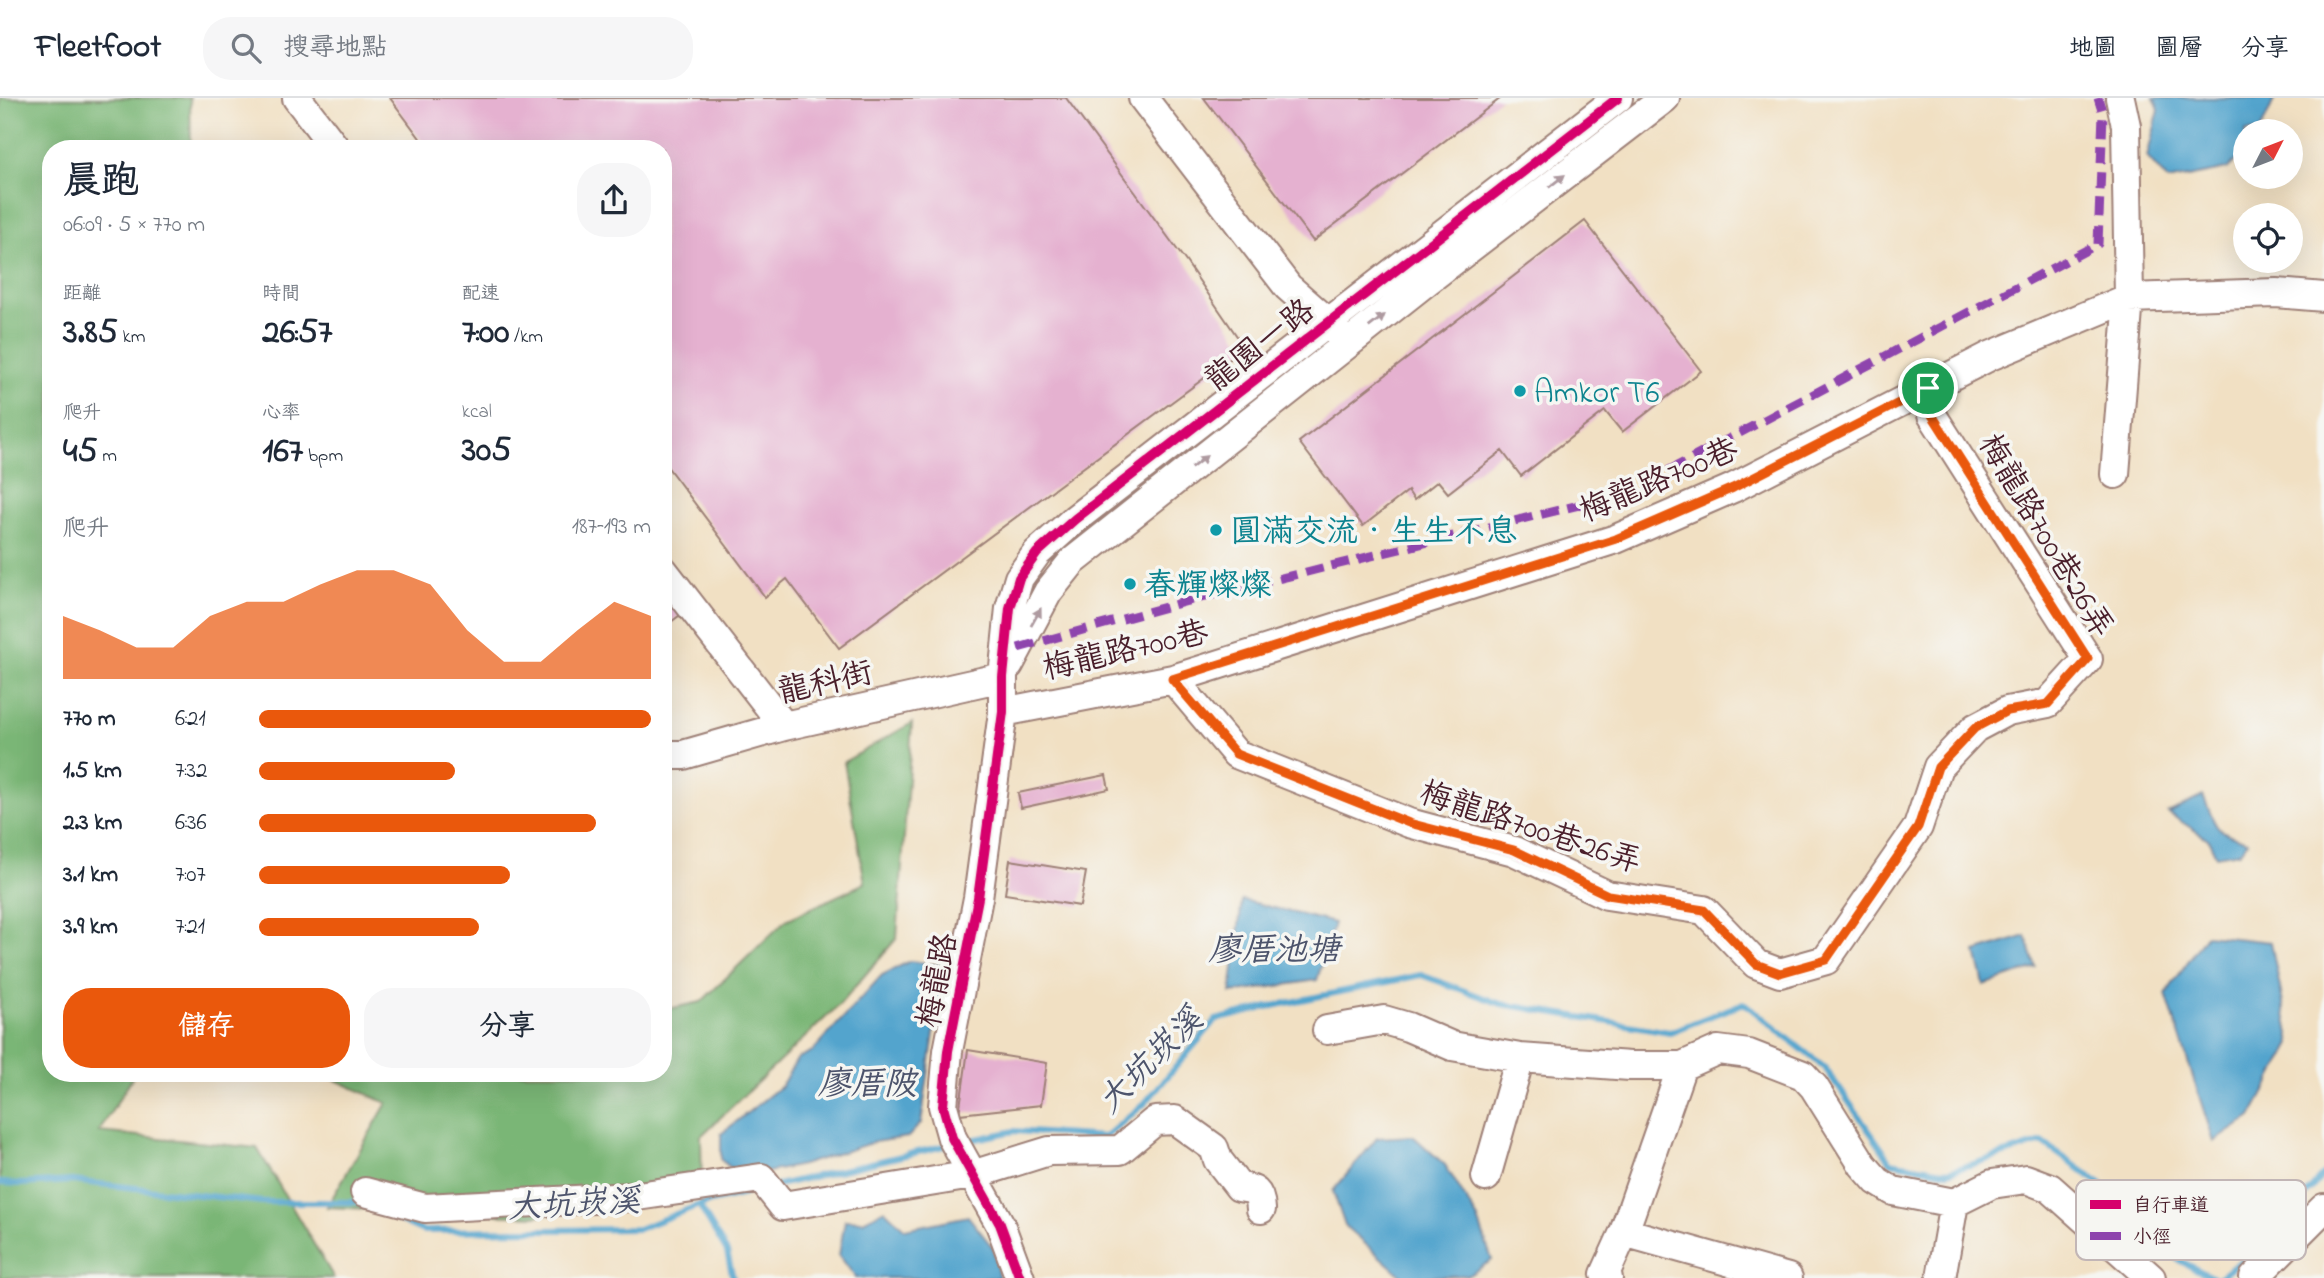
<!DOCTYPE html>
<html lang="zh-TW">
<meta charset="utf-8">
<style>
:root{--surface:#fff;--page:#f6f6f7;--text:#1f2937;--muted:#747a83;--line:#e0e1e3;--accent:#ea580c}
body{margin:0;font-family:"Indie Flower","LXGW WenKai TC",sans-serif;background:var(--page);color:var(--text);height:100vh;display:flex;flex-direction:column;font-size:26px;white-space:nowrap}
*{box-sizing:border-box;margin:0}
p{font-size:23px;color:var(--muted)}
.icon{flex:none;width:38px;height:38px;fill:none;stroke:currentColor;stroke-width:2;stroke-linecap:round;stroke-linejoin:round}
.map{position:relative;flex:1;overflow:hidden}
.details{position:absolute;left:42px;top:42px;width:630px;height:942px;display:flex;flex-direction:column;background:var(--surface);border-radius:28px;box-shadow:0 7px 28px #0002}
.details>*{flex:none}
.needle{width:46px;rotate:48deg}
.controls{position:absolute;left:2233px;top:21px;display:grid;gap:14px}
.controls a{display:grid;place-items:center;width:70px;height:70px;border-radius:50%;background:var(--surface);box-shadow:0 7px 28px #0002;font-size:35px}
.pin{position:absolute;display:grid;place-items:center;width:60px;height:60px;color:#fff;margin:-30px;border:4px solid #fff;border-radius:50%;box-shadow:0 2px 7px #0007}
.round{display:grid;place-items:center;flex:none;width:74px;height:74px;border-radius:28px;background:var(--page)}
.headline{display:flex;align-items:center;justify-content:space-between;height:119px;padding:0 21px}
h1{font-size:38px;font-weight:800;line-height:52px}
.figures{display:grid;grid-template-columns:repeat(3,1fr);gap:10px;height:119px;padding:7px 21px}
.figures div{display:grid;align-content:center}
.figures b{font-size:35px;font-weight:800}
.figures small{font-size:19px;font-weight:400}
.figures p{font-size:19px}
.chart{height:196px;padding:14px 21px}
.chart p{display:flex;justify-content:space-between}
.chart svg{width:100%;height:126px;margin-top:7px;fill:var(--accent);opacity:.7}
.primary-button{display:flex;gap:14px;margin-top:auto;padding:14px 21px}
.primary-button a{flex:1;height:80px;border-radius:28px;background:var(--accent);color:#fff;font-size:28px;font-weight:800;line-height:80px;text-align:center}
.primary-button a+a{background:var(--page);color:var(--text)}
ul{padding:0 21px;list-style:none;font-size:23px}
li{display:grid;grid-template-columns:112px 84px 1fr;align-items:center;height:52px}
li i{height:18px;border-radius:9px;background:var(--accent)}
header{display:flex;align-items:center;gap:42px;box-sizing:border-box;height:98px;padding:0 35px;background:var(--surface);border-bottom:2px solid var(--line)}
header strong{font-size:33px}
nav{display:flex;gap:38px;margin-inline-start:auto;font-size:24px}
.search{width:490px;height:63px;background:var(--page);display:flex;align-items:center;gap:18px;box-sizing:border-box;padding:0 24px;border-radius:28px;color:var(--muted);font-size:26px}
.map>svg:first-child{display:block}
.forest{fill:#7ab676;stroke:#626a50;stroke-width:2}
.water{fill:#52a4cd;stroke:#4e627c;stroke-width:2}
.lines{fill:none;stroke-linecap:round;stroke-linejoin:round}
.stream{stroke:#52a4cd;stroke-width:6}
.building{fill:#e5b1d0}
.minor-casing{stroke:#9e8077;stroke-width:32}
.minor{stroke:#fff;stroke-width:28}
.quiet{stroke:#8e44ad;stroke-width:9;stroke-dasharray:18 9;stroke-linecap:butt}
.cycleway-casing{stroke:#f6f6f2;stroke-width:15}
.cycleway{stroke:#d6006c;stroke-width:10}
.oneway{fill:#ae9aa0}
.route-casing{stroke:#fff;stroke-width:14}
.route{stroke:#ea580c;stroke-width:9}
.culture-dot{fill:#0f9aa8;stroke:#f6f6f2;stroke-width:2.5}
.labels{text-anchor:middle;stroke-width:7;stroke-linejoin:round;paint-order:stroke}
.street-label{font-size:32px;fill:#4a1f2b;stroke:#f6f6f2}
.culture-label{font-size:32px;fill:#0d838f;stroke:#f6f6f2;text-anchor:start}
.water-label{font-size:33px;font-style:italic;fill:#4d546c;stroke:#f6f6f2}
.key{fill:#f6f6f2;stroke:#c2b6b6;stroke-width:2}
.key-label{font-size:19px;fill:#4a1f2b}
</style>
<header>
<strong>Fleetfoot</strong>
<div class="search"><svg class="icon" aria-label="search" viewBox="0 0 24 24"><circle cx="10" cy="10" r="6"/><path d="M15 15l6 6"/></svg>搜尋地點</div>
<nav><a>地圖</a><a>圖層</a><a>分享</a></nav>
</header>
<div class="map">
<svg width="2324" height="1180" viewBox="0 0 2324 1180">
<rect width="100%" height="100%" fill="#f6f6f2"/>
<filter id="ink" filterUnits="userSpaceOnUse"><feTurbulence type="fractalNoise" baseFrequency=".0143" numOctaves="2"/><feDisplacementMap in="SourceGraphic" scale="14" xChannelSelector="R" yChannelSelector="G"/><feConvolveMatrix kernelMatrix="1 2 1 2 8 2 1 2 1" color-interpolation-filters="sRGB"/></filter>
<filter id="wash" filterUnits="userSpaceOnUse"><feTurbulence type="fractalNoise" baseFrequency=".00686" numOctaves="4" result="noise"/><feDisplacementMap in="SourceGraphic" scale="28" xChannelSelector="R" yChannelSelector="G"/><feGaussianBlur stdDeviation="1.57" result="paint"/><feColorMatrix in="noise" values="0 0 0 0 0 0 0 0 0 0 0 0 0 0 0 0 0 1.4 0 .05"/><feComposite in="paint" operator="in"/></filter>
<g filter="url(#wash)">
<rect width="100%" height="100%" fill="#f1e0c3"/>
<path class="forest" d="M0,0h190l1,51h-140v924h84l-36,59 158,16 77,130h-334z
M912,625l-15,215 -57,66 -139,132 1,52 -167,28 -208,-9 60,-104 -67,-30h343v-63l38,-8 85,-82 79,-37 -21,-121z"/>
<path class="water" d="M2154,0h121l-15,33h-15v21l-18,17 -59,12 -21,-24 12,-47z
M2203,698c13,30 11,36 45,45l-9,11 -23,4 -8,-17 -40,-26z
M1242,802l92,23 -17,57 -86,13z
M2206,837l65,7 20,102 -40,73 -37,25 -48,-148z
M2026,838l10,32 -52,17 -8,-33z
M910,863l34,4 -23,158 -13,14 -34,5 -72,23 -59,12 -22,-17v-26l60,-48 17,-28 15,-7 69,-76z
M1413,1038l32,29 33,54 14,41 -23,15 -65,3 -59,-52 -12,-35 44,-53z
M885,1112l20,19 63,-13 25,32 6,30h-143l-17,-23 6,-35 18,1z"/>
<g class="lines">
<path class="stream" d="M962,1044l52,-11 91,6 39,-33 72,-84 52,-13 153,-32 80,29 169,28 74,-29 81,65 66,94 57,10 94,-30 64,46 71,71 36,19
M0,1085l20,1 52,-3 191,21h97
M778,1087l170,-40
M699,1107l28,47 6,26
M370,1109l53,24 215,-2 61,-24 45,-11
M2218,1180l37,-27 69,-77"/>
</g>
<g id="blocks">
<path class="building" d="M390,0h676l121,165 58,85 -406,300 -52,-69 -22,18 -102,-136v-312h-235z
M1204,0h297l-188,143z
M1585,123l116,150 -79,61 -17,-21 -84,65 -19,-25 -54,42 -10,-12 -24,19 -6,-9 -45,35 -64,-84z
M663,471l29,37 -29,22z
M1106,677l3,14 -88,19 -3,-15z
M1010,762l76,12 -6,34 -75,-12z
M968,952l79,13 -6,42 -82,9z"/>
</g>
</g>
<g filter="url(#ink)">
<use href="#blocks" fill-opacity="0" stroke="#9e8077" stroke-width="2"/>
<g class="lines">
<defs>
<path id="minor" d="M297,0l39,51
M1143,0l145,189 41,36 10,12
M2115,376l14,-176 -3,-172 -6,-28
M663,472l121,156
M1009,567l39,-73 24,-30 355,-281 238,-183
M1173,581l63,75 173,69 105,28 93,44 97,15 52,54 24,9 46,-13 92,-133 20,-60 37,-39 32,-17 41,-8 40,-44 -156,-244 -4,-27
M1003,614l170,-33 443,-140 117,-51 257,-132 139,-58 147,-5 48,4
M663,657h20l101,-29 219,-49
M1327,932l57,-10 24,7 44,19 68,12 110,8h52l36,-16 31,4 54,21 11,12 49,78 14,16 16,10 61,12 38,-19 34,-5 24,9 101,90
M1682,968l-58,166 164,46
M1486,1079l34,-119
M365,1094l60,16 206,-11 130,-19 22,28 189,-31 77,-24 71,-1 35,-29 20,-1 39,28 4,12 21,27c16,2 21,4 22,22
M1020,1180l-20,-54 -48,-86 -9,-32 5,-55 30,-153 25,-186v-35l7,-69 9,-30 18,-25 38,-34 543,-421
M1608,1180l-3,-4 19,-42
M1941,1180l13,-75
M2254,1180l70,-70"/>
</defs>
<use href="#minor" class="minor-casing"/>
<use href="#minor" class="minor"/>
<path class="quiet" d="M1018,550l166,-46 440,-108 474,-250 5,-130 -5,-16"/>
<defs>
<path id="cycleway" d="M1173,581l63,75 173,69 105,28 93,44 97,15 52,54 24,9 46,-13 92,-133 20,-60 37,-39 32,-17 41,-8 40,-44 -156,-244 -4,-27
M1020,1180l-20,-54 -48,-86 -9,-32 5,-55 30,-153 25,-186v-35l7,-69 9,-30 18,-25 38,-34 543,-421"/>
</defs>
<use href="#cycleway" class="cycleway-casing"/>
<use href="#cycleway" class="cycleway"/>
</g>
<defs><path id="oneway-solid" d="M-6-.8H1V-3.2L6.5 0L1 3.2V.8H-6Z" transform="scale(1.75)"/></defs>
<g class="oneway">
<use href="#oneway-solid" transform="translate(1557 83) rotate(-38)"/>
<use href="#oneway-solid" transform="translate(1377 223) rotate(-38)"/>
<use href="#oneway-solid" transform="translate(1199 364) rotate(-38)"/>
<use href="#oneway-solid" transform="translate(1036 519) rotate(-61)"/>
</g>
</g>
<g class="lines" filter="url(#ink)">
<defs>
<path id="route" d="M1928,290l4,27 156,244 -40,45 -41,7 -32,17 -37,39 -20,60 -92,133 -46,13 -24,-9 -52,-54 -96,-15 -94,-45 -105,-27 -173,-69 -64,-75 444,-140 117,-51z"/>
</defs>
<use href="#route" class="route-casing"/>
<use href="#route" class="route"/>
</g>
<g class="culture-dot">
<circle cx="1520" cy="293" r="7"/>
<circle cx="1216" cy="432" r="7"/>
<circle cx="1130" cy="486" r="7"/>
</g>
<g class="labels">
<g class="street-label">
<text transform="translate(1259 246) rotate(-38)" y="11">龍園一路</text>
<text transform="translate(1658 381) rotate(-23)" y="11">梅龍路700巷</text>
<text transform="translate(2047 437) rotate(59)" y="11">梅龍路700巷26弄</text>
<text transform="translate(1125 551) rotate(-13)" y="11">梅龍路700巷</text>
<text transform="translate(825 583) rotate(-13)" y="11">龍科街</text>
<text transform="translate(1531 728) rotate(18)" y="11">梅龍路700巷26弄</text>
<text transform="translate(936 882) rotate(-79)" y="11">梅龍路</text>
</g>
<g class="culture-label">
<text x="1534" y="304">Amkor T6</text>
<text x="1230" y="443">圓滿交流．生生不息</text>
<text x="1144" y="497">春輝燦燦</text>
</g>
<g class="water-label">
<text x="1274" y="862">廖厝池塘</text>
<text transform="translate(1149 961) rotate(-45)" y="12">大坑崁溪</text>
<text x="867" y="996">廖厝陂</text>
<text transform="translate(574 1104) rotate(-3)" y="12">大坑崁溪</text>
</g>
</g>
<rect x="2076" y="1082" width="230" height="80" rx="10" class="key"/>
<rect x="2090" y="1102" width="31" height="9" fill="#d6006c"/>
<rect x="2090" y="1134" width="31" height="8" fill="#8e44ad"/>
<g class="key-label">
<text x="2133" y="1113">自行車道</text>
<text x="2133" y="1145">小徑</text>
</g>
</svg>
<div class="controls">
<a><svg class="needle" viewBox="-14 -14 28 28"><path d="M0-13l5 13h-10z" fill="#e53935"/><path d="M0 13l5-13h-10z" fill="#747a83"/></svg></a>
<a><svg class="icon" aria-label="locate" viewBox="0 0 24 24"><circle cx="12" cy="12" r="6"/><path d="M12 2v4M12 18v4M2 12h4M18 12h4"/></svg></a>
</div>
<div class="pin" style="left:1928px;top:290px;background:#1e9e55"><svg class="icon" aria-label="arrive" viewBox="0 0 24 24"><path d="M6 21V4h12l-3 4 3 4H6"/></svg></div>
<section class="details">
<div class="headline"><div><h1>晨跑</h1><p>06:09 · 5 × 770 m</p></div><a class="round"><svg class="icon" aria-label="share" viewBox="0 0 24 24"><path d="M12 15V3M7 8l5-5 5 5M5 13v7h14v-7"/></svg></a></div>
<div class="figures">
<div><p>距離</p><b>3.85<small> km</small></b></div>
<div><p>時間</p><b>26:57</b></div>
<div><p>配速</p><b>7:00<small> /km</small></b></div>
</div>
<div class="figures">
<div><p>爬升</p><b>45<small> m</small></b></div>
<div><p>心率</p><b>167<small> bpm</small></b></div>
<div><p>kcal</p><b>305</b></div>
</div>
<div class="chart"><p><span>爬升</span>187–193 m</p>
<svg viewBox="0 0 160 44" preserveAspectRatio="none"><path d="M0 44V22L10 27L20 33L30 33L40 22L50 17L60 17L70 11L80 6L90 6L100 11L110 27L120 38L130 38L140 27L150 17L160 22V44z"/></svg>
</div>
<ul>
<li><b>770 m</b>6:21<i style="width:100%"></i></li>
<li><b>1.5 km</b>7:32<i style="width:50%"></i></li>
<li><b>2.3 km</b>6:36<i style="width:86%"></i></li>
<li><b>3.1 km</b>7:07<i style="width:64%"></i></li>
<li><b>3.9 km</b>7:21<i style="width:56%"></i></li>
</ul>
<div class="primary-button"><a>儲存</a><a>分享</a></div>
</section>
</div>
